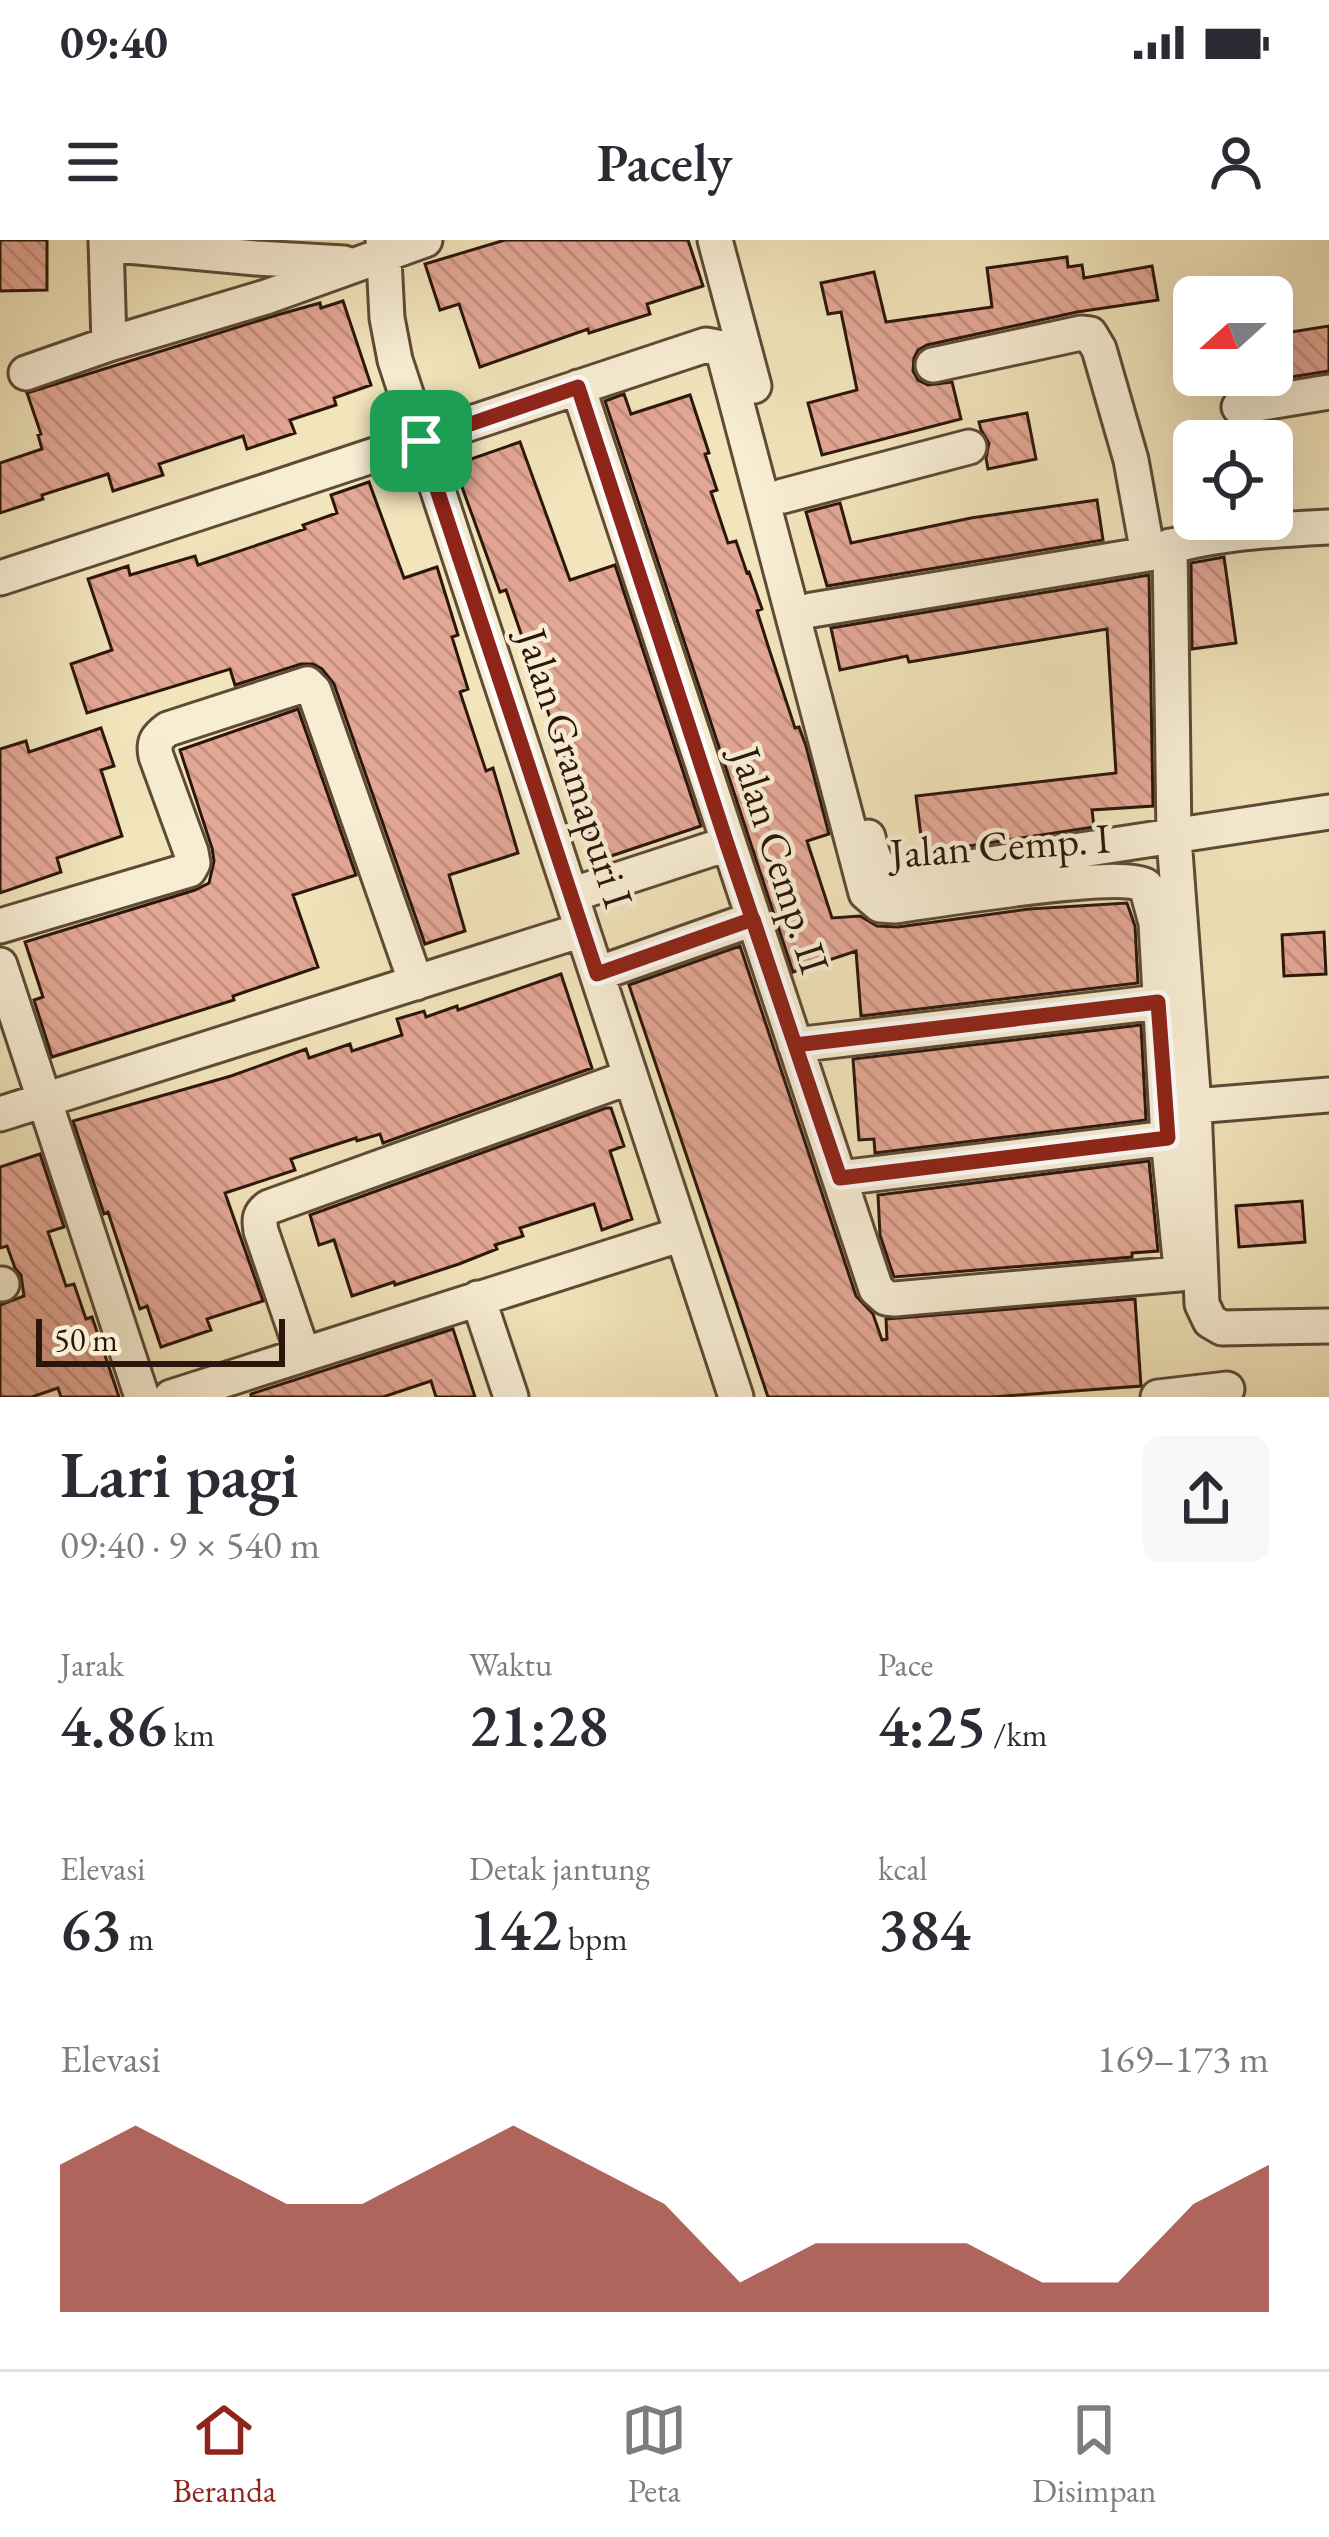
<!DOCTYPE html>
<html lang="id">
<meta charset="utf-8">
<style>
:root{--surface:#fff;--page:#f7f7f7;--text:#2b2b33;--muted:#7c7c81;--line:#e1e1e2;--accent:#8f2418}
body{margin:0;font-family:"EB Garamond",serif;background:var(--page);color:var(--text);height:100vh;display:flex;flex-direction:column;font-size:45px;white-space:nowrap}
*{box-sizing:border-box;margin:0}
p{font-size:39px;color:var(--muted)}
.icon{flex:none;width:66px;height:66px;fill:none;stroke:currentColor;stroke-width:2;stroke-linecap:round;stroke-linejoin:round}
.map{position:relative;height:1157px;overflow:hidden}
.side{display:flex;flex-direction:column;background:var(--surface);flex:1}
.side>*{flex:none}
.needle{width:78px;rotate:249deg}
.tools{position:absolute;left:1173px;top:36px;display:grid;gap:24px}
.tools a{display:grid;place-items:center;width:120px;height:120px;border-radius:18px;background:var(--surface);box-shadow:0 12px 48px #0002;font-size:60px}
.scale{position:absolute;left:36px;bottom:30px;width:249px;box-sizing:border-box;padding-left:12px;border:6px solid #2c160b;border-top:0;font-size:33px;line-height:42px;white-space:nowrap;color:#2c160b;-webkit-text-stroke:9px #f7edd3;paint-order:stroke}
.pin{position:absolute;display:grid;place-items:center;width:102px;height:102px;color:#fff;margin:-51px;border-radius:24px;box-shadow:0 6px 18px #0006}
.round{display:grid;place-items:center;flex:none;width:126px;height:126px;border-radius:18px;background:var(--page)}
.overview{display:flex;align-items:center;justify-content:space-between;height:204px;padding:0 60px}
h1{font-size:66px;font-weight:600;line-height:90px}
.figures{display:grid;grid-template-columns:repeat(3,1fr);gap:18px;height:204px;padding:12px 60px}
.figures div{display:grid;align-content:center}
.figures b{font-size:60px;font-weight:600}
.figures small{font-size:33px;font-weight:400}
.figures p{font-size:33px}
.chart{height:336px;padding:24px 60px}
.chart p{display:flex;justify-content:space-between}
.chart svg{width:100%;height:216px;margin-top:12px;fill:var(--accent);opacity:.7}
.status{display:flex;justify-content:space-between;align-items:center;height:84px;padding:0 60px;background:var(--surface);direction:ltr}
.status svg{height:33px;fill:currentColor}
header{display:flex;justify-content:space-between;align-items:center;height:156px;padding:0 60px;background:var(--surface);font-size:54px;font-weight:600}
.dock{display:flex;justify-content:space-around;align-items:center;height:168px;border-top:3px solid var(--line);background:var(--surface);font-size:33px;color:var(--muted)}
.dock a{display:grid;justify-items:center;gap:6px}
.dock .active{color:var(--accent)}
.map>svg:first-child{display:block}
.building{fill:url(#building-back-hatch);stroke:#2c160b;stroke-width:3}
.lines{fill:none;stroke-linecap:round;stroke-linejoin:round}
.minor-casing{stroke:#5e4a37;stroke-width:39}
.minor{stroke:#f7edd3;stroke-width:33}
.route-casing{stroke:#fff;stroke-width:24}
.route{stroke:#8f2418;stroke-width:15}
.labels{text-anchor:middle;stroke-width:9;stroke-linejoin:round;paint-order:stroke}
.street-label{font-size:42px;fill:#2c160b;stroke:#f7edd3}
</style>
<div class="status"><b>09:40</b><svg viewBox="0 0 49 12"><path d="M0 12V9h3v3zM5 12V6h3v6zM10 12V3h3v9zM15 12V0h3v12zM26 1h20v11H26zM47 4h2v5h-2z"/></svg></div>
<header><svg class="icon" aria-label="menu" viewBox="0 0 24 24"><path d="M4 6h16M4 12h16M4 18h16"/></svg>Pacely<svg class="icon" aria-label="person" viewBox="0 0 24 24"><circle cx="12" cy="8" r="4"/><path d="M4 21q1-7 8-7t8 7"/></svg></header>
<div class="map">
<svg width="1329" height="1157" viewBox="0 0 1329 1157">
<defs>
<pattern id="building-back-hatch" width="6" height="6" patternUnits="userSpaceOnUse" patternTransform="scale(3)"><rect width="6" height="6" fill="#e3a795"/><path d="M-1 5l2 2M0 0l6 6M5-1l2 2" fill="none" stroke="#c38f7f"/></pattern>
</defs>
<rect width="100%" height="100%" fill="#f2e4bb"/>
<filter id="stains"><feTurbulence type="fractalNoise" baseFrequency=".00167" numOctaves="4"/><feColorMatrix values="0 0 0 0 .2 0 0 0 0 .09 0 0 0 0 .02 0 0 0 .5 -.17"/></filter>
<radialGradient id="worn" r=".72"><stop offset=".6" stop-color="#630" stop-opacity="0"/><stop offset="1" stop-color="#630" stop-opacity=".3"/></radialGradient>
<path class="building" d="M0,0h47v50l-47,1z
M505,0h183l15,46 -56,18 3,10 -61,19 -1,-4 -108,38 -21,-63 -19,6 -15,-46z
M1067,17l1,10 14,-2 2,13 68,-12 6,34 -81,12 -150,33 -9,5 -4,8 -1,13 5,9 10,5 24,-3 9,37 -139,36 -14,-52 49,-13 -16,-78 -13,2 -7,-31 53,-11 12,50 106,-15 -5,-39z
M343,61l28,84 -37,13 2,7 -46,15 5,13 -48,16 -4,-13 -84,28 4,11 -50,16 -5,-17 -66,21 1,4 -43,14v-50l42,-14 -4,-14 3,-1 -14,-41 250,-78 43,-12 1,5z
M1329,86v45l-57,9v-45z
M624,154l7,20 59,-19 19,58 -4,1 12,36 -6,2 17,51 8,-2 11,32 2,-1 13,37 -5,2 13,41 25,76 4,-1 7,19 23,88 -22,7 25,77 28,-2 17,10 21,1 131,-18 98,-6 8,23 3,57 -277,33 -5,-65 -63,21 -188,-571z
M1027,173l9,46 -48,10 -2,-11 3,-15 -8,-13 -2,-8z
M520,202l50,138 45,-15 86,261 -102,34 -93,-270 -6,2 -46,-127z
M369,242l35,96 33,-11 21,68 -6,2 16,52 -8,3 26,79 7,-3 25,85 -69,22 16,56 -40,13 -91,-260 -12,-15 -9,-5h-12l-66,21 -5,-16 -143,44 -16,-49 41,-14 -24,-71 40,-13 2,9 65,-19 3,9 107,-36 -2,-4 34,-12 -6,-18z
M1097,260l6,40 -276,46 -21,-74 34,-9 11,40 120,-25z
M1224,317l12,86 -44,6 -1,-86z
M1149,335l4,231 -61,4 2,17 -171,26 -7,-57 200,-23 -9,-144 -198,33 -2,-6 -67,14 -9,-42z
M298,469l58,166 -63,20 25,72 -85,29 1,4 -182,57 -18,-57 9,-3 -18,-55 170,-52 14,-7 5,-22 -2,-13 -32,-98z
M101,488l13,38 -13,4 21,66 -65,22 4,14 -61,21v-144l26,-8 3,11z
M1324,692l2,42 -42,2 -2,-41z
M740,706l116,350 17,18 9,26 5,-1 -1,-20 249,-20 6,87 -149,11h-224l-139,-412z
M561,734l31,94 -209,75 -3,-9 -23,7 -1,-3 -65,21 4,11 -70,23 38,108 -56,18 4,11 -50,17 -14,-41 -7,3 -32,-97 -4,2 -31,-93 158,-45 75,-27 3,9 41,-14 2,7 50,-16 -5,-16 27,-8 2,6 31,-11 1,4z
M1141,785l5,95 -271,33 -1,-14 -15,1 -6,-81z
M606,868h5l13,38 -14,5 22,68 -30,11 -8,-26 -74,24 3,8 -28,9 2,4 -38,15 -64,21 -1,-3 -42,14 -18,-56 -15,5 -9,-30z
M40,914l24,73 -16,5 18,54 8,-2 12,35 6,-2 27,80h-58l-3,-9 -26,9h-32v-92l24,-9 -3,-21 -6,-7 -8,-22 -7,2v-81z
M1149,921l9,90 -26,2v4l-238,20 -14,-42 -2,-40z
M1302,961l3,41 -66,5 -3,-41z
M453,1089l22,68h-39l-5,-16 -48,16h-132v-3z"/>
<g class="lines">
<defs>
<path id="minor" d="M106,0l3,104
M383,0l4,78 8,42 341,1037
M715,0l39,146
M106,4l150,14 88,5
M933,125l148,-32 9,1 9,15 32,111 17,94
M26,133l83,-29 157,-47 159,-57
M1239,167l90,-15
M783,256l186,-49
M1170,306l4,292 20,268 8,198 8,17 12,7 107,-2
M0,338c236,-76 470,-155 706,-233l11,2 7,8 142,538 14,12 15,1c42,-6 225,-36 251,-20l10,37 12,215 13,131 -2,5 -284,25 -9,-1 -10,-9 -298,-902
M812,370l336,-56c54,-21 123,-24 181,-27
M868,597c5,22 8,34 31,41l430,-66
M571,655l156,-51
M0,686l189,-56 4,-7 -2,-11 -35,-96c-3,-14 1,-19 12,-27l139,-45 7,7 102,292
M0,725l142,432
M597,734l156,-55
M795,805l363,-43
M1194,866l135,-11
M0,874l582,-184
M840,938l328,-40
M0,1044h2
M478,1058l33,99
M303,1114l-42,-123c-2,-12 -2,-17 8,-24l361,-130
M171,1157l511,-163
M1158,1157l69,-8"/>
</defs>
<use href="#minor" class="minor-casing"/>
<use href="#minor" class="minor"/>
</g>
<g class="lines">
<defs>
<path id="route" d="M421,201l176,533 156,-55 42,126 363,-43 10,136 -328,40c-38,-111 -75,-223 -113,-334l-149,-457 -157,54"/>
</defs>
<use href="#route" class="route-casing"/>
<use href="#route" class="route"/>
</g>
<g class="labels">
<g class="street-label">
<text transform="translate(576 528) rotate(72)" y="15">Jalan Gramapuri I</text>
<text transform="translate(1000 605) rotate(-4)" y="15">Jalan Cemp. I</text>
<text transform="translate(781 620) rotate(72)" y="15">Jalan Cemp. II</text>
</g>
</g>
<rect width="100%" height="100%" filter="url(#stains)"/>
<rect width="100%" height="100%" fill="url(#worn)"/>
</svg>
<div class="tools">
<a><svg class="needle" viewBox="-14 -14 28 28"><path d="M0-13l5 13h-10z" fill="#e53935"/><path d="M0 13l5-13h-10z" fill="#7c7c81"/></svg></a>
<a><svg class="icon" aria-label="locate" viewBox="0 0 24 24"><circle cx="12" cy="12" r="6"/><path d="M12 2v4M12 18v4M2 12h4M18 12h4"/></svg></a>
</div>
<div class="scale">50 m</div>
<div class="pin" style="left:421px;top:201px;background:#1e9e55"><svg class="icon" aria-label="arrive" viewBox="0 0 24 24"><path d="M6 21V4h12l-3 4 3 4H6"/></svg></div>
</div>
<section class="side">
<div class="overview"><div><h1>Lari pagi</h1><p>09:40 · 9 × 540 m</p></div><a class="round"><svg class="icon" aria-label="share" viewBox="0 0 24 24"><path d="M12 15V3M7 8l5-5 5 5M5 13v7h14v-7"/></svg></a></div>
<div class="figures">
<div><p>Jarak</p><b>4.86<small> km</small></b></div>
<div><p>Waktu</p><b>21:28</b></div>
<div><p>Pace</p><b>4:25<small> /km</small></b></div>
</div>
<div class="figures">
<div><p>Elevasi</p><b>63<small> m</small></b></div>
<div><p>Detak jantung</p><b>142<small> bpm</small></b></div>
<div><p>kcal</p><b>384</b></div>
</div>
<div class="chart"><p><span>Elevasi</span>169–173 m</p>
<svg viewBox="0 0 160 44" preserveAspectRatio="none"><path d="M0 44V14L10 6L20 14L30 22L40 22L50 14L60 6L70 14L80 22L90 38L100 30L110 30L120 30L130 38L140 38L150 22L160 14V44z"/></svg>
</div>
</section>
<nav class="dock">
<a class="active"><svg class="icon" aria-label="home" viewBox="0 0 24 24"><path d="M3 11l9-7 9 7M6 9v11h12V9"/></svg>Beranda</a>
<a><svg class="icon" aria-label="map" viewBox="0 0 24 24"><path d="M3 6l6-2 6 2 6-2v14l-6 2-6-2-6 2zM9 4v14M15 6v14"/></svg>Peta</a>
<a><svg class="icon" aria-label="saved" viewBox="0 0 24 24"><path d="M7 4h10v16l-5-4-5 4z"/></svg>Disimpan</a>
</nav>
